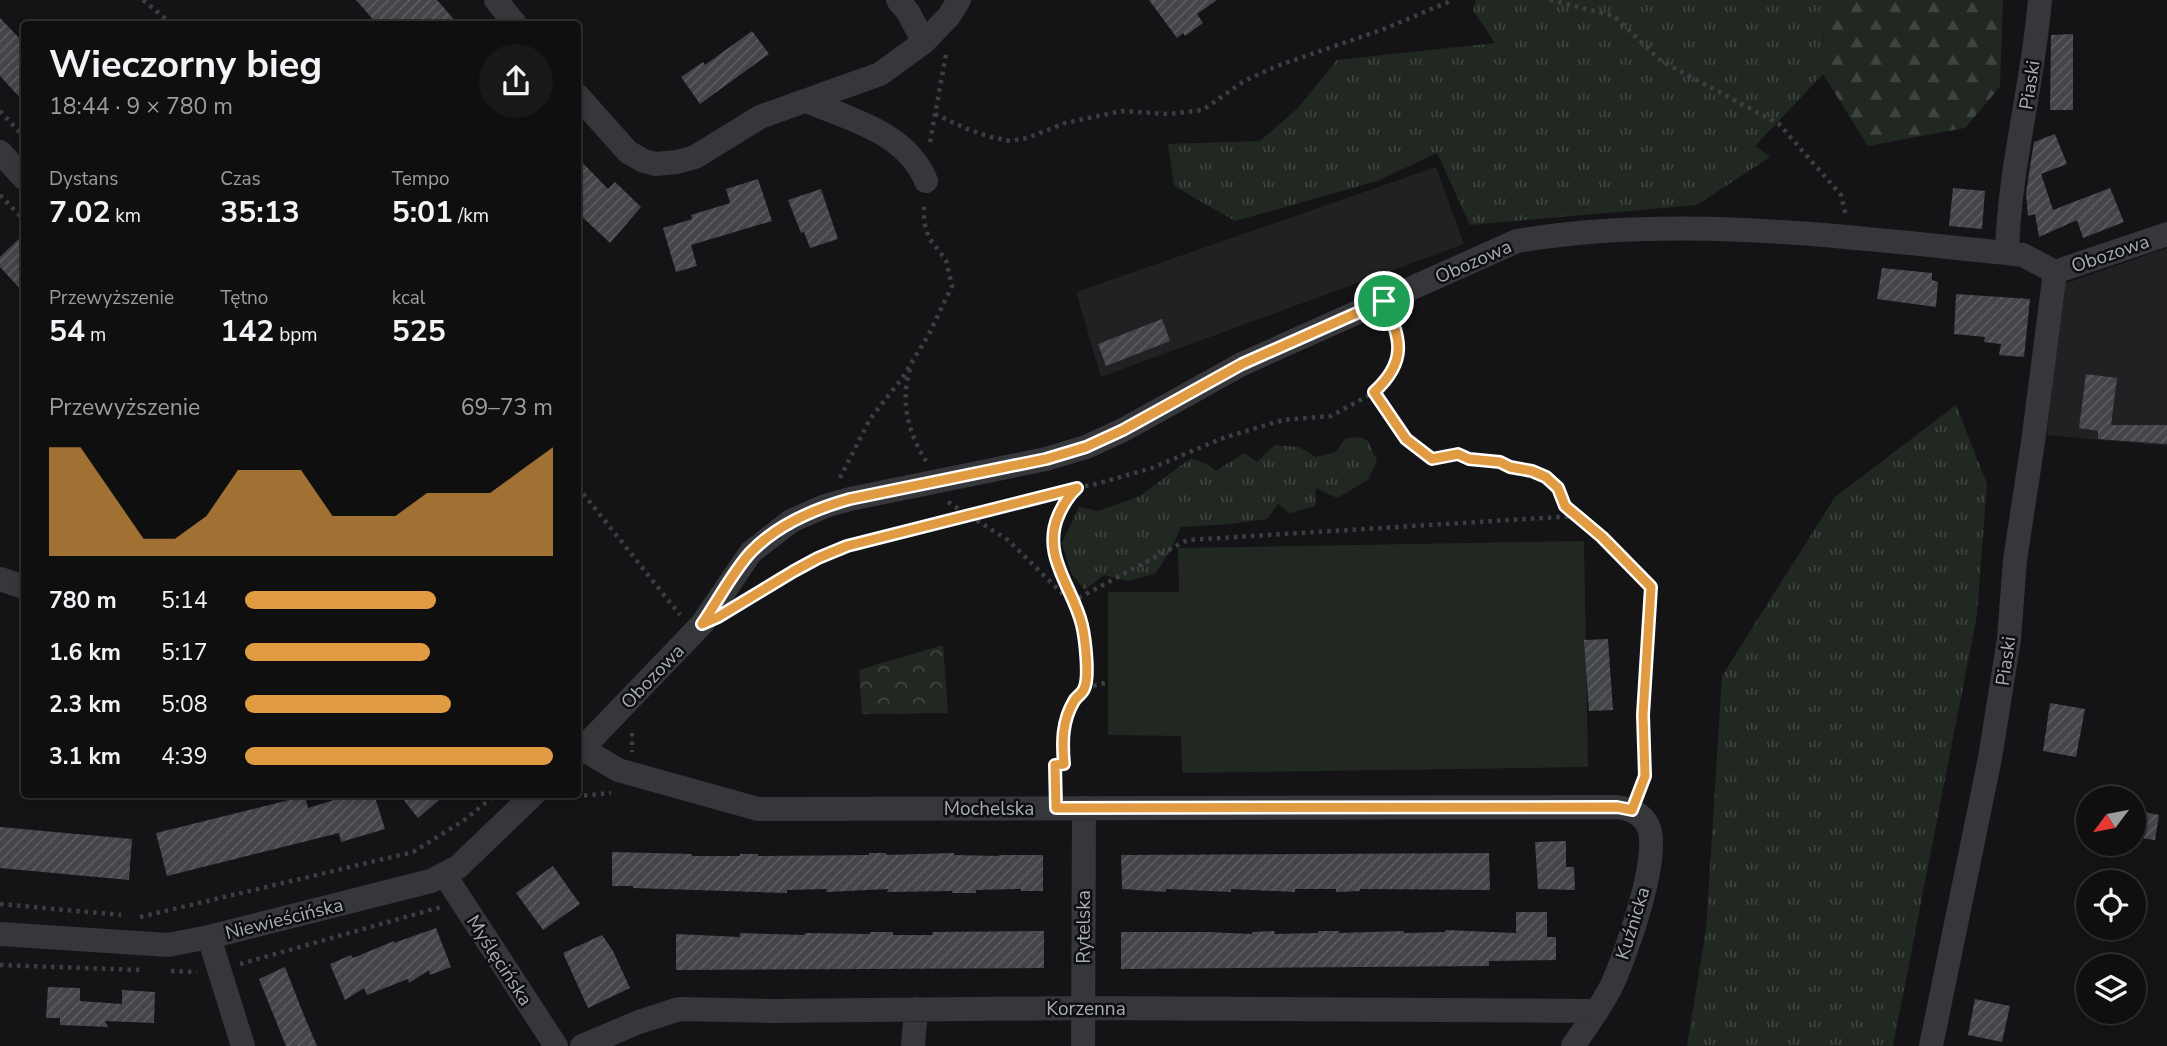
<!DOCTYPE html>
<html lang="pl">
<meta charset="utf-8">
<style>
:root{--surface:#0f0f10;--page:#181819;--text:#f1f3f6;--muted:#9b9c9f;--line:#2f2f30;--accent:#e09b43}
body{margin:0;font-family:"Nunito Sans",sans-serif;background:var(--page);color:var(--text);height:100vh;display:flex;flex-direction:column;font-size:26px;white-space:nowrap}
*{box-sizing:border-box;margin:0}
p{font-size:23px;color:var(--muted)}
.icon{flex:none;width:38px;height:38px;fill:none;stroke:currentColor;stroke-width:2;stroke-linecap:round;stroke-linejoin:round}
.map{position:relative;flex:1;overflow:hidden}
.side{position:absolute;left:21px;top:21px;width:560px;height:777px;display:flex;flex-direction:column;background:var(--surface);border-radius:7px;box-shadow:0 4px 10px #0003,0 0 0 2px var(--line)}
.side>*{flex:none}
.needle{width:46px;rotate:238deg}
.buttons{position:absolute;left:2076px;top:786px;display:grid;gap:14px}
.buttons a{display:grid;place-items:center;width:70px;height:70px;border-radius:50%;background:var(--surface);box-shadow:0 4px 10px #0003,0 0 0 2px var(--line);font-size:35px}
.pin{position:absolute;display:grid;place-items:center;width:60px;height:60px;color:#fff;margin:-30px;border:4px solid #fff;border-radius:50%;box-shadow:0 2px 7px #0007}
.round{display:grid;place-items:center;flex:none;width:74px;height:74px;border-radius:37px;background:var(--page)}
.summary{display:flex;align-items:center;justify-content:space-between;height:119px;padding:0 28px}
h1{font-size:38px;font-weight:700;line-height:52px}
.figures{display:grid;grid-template-columns:repeat(3,1fr);gap:10px;height:119px;padding:7px 28px}
.figures div{display:grid;align-content:center}
.figures b{font-size:30px;font-weight:700}
.figures small{font-size:19px;font-weight:400}
.figures p{font-size:19px}
.chart{height:196px;padding:14px 28px}
.chart p{display:flex;justify-content:space-between}
.chart svg{width:100%;height:126px;margin-top:7px;fill:var(--accent);opacity:.7}
ul{padding:0 28px;list-style:none;font-size:23px}
li{display:grid;grid-template-columns:112px 84px 1fr;align-items:center;height:52px}
li i{height:18px;border-radius:9px;background:var(--accent)}
.map>svg:first-child{display:block}
.built{fill:#202123}
.grass{fill:url(#grass-tufts)}
.forest{fill:url(#forest-firs)}
.park{fill:url(#park-crowns)}
.pitch{fill:#212821}
.building{fill:url(#building-hatch)}
.lines{fill:none;stroke-linecap:round;stroke-linejoin:round}
.path{stroke:#3c3e41;stroke-width:4.5;stroke-dasharray:3.5 5;stroke-linecap:butt}
.street{stroke:#36373a;stroke-width:24}
.route-casing{stroke:#fff;stroke-width:14}
.route{stroke:#e09b43;stroke-width:9}
.labels{text-anchor:middle;stroke-width:5;stroke-linejoin:round;paint-order:stroke}
.street-label{font-size:19px;fill:#a7adb5;stroke:#0f0f11}
</style>
<div class="map">
<svg width="2167" height="1046" viewBox="0 0 2167 1046">
<defs>
<pattern id="grass-tufts" width="24" height="20" patternUnits="userSpaceOnUse" patternTransform="scale(1.75)"><rect width="24" height="20" fill="#212821"/><path d="M3 7l-1-3M5 7V3M7 7l1-3M15 17l-1-3M17 17v-4M19 17l1-3" fill="none" stroke="#3e443f"/></pattern>
<pattern id="forest-firs" width="22" height="20" patternUnits="userSpaceOnUse" patternTransform="scale(1.75)"><rect width="22" height="20" fill="#212821"/><path d="M5 1l3.5 6h-7zM16 11l3.5 6h-7z" fill="#3e443f"/></pattern>
<pattern id="park-crowns" width="20" height="18" patternUnits="userSpaceOnUse" patternTransform="scale(1.75)"><rect width="20" height="18" fill="#212821"/><path d="M2 6a3 3 0 1 1 6 0M12 15a3 3 0 1 1 6 0" fill="none" stroke="#3e443f"/></pattern>
<pattern id="building-hatch" width="6" height="6" patternUnits="userSpaceOnUse" patternTransform="scale(1.75)"><rect width="6" height="6" fill="#434549"/><path d="M-1 1l2-2M0 6l6-6M5 7l2-2" fill="none" stroke="#5b5d61"/></pattern>
</defs>
<rect width="100%" height="100%" fill="#141416"/>
<path class="built" d="M1436,167l28,77 -363,133 -25,-85z
M2167,248v198l-120,-11 14,-150z"/>
<path class="grass" d="M1476,0h348l-1,74 -68,72 15,11 -73,48 -227,20 -33,-72 -60,28 -142,40 -61,-35 -6,-42 92,-3 37,-32 40,-49 158,-17 -22,-33z
M1956,405l31,79 -10,131 -84,431h-206l19,-117 16,-253 113,-179z
M1360,437l8,4 9,20 -9,19 -31,18 -21,-10 -1,18 -25,7 -12,-9 -11,15 -36,5 -50,3 -10,22 -16,25 -27,7 -24,-6 -19,15 -14,-17 -9,-30 17,-36 19,4 42,-15 51,-38 18,7 7,6 28,-18 13,9 18,-17 24,2 17,10 20,-5 9,-13z"/>
<path class="forest" d="M1824,0h179l-3,87 -35,41 -97,18 -45,-72z"/>
<path class="park" d="M943,645l5,68 -86,1 -3,-44z"/>
<path class="pitch" d="M1584,541l4,226 -406,6 -1,-37 -73,-1v-143h71l-1,-44z"/>
<path class="building" d="M356,0h81l21,24h-81z
M1149,0h68l-20,14 6,9 -18,13 -2,-3 -6,5z
M0,18l24,25v59l-24,-26z
M752,31l17,23 -69,50 -19,-27 22,-15 2,3z
M2073,34v76h-23l1,-75z
M2055,134l12,30 -26,10 12,36 57,-22 14,34 -41,16 -6,-18 -38,17 -4,-23 -7,2 -2,-22 5,-34 3,-18z
M578,158l30,31 7,-7 26,25 -31,36 -32,-30z
M758,179l14,42 -81,24 6,21 -21,6 -13,-44 29,-9 -1,-4 39,-12 -4,-14z
M1953,188l32,3 -3,38 -33,-3z
M821,189l17,50 -28,9 -6,-16 -3,1 -13,-33z
M24,234v59l-24,-26v-10z
M1882,268l50,5v7l6,2 -2,25 -59,-8z
M1956,294l74,5 -6,58 -25,-2 2,-11 -17,-2 1,-5 -31,-3z
M1162,319l8,22 -64,25 -8,-22z
M2086,374l31,4 -6,47h56v19l-69,-5v-8l-19,-3z
M1608,639l5,71 -24,1 -5,-71z
M2050,703l35,6 -9,48 -33,-6z
M354,794h20l11,35 -44,13 -2,-9 -172,43 -11,-43 149,-37 3,12z
M399,794h47l-28,24z
M2133,810l26,5 -4,25 -22,-3z
M0,827l132,12 -3,41 -129,-12z
M1566,841v26h8l1,23 -37,-1 -3,-47z
M612,852l80,2v2h48v-2h18v2l111,-1v-2h17l1,2 67,-2v2l45,1v-1h44v36h-22v-2l-45,1v3h-24v-2l-65,1 1,-3 -62,3 1,-3 -40,1v3l-154,-5v-2h-21z
M1489,853l1,37 -130,-1v2l-24,1v-3h-41v3l-64,-3v3l-65,-3v3l-44,-3 -1,-34z
M553,866l27,38 -37,26 -27,-37z
M1516,912h31v25h9v23l-67,1v5l-368,3v-37h87l44,2v-2l22,-1 1,3 43,-1v-2h21v2l65,-2v2l41,-1v-2l71,3z
M436,928l15,39 -21,8 -1,-5 -20,13 -1,-4 -41,16 -3,-7 -19,12 -15,-36 21,-9 2,3 41,-17v2z
M1044,931v37l-368,2v-36l64,3v-4l65,2v-2l65,1v-2h23v3h40l-1,-3z
M602,935l11,16 17,37 -42,20 -25,-55z
M285,967l18,46 14,33h-31l-27,-67z
M48,987l32,1v13l42,3v-14l33,2 -1,31 -49,-2 3,6 -48,-2v-7h-14z
M1975,999l35,7 -8,36 -34,-7z"/>
<g class="lines">
<path class="path" d="M143,0l29,24
M1550,0l64,16 47,45 118,63 62,71 5,21
M0,111l24,26
M935,114l32,15 24,8 19,4 17,-3 38,-15 57,-12 46,3 35,-4 41,-29 33,-15 107,-37 69,-29
M930,142l16,-88
M0,195l24,25
M910,369c-10,32 -2,64 16,92
M1375,392l31,47 25,20 27,-5 11,5 31,3 46,15 12,11 7,18 37,31 50,50 -9,128 2,61 -4,13
M840,478l30,-59 33,-42 26,-43 23,-48 -6,-26 -17,-22 -5,-16v-19
M578,487l102,128
M948,502l60,38 66,65 8,20 4,40 -1,23 -11,12 -12,36 2,28 -9,1 1,22
M749,599l69,-41 29,-12 214,-55 35,-7 56,-16 71,-30 60,-18 48,-4 44,-24 12,-11 12,-21 -1,-26 -5,-12
M1071,602l116,-62 388,-24
M1073,602c-17,-40 -36,-79 4,-113
M1085,688l20,-5
M632,733v19
M567,797l44,-4
M0,904l121,11
M140,917l273,-65 50,-31 31,-25
M240,964l201,-57
M0,965l141,5
M171,971l26,1"/>
<path class="street" d="M496,0l19,24
M924,42l25,-26 10,-16
M578,96l50,56 16,9 11,3 22,-2 18,-5 65,-40 120,-43 44,-32 -16,-30 -10,-12
M806,101c44,18 101,32 120,80
M0,152l24,26
M2007,253c2,-85 26,-168 33,-253
M0,579l24,8
M578,746l40,24 140,39 859,-2c13,2 25,6 31,19 14,29 -23,131 -37,161 -11,21 -25,40 -38,59
M578,753l124,-129 49,-72 40,-31 34,-15 25,-7 196,-40 40,-12 37,-17 119,-66 275,-123c163,-27 327,-4 490,12l16,2 32,17 112,-38
M444,874l112,172
M0,934l168,11 41,-8 222,-56 27,-14 76,-73
M209,937l34,109
M582,1046l57,-24 40,-13 91,2 312,-3 515,3
M913,1046l3,-37
M1083,1046l1,-238
M1931,1046l59,-288 19,-119 6,-79 18,-118 22,-170"/>
</g>
<g class="lines">
<defs>
<path id="route" d="M1384,301c17,38 24,60 -10,91l32,47 26,20 26,-5 11,5 31,3 10,5 22,4 14,6 12,11 7,18 37,31 49,50 -8,128 2,61 -13,34 -15,-3 -561,1 -1,-43 9,-1c-2,-22 -2,-43 10,-63 2,-4 8,-7 10,-12 6,-11 1,-51 -2,-64 -9,-38 -42,-70 -23,-111 5,-11 10,-19 18,-26l-230,58 -29,12 -24,13 -76,46 -16,7c15,-22 32,-54 49,-72 27,-28 63,-43 99,-53l196,-40 40,-12 37,-17 119,-66z"/>
</defs>
<use href="#route" class="route-casing"/>
<use href="#route" class="route"/>
</g>
<g class="labels">
<g class="street-label">
<text transform="translate(2029 85) rotate(-81)" y="7">Piaski</text>
<text transform="translate(2110 253) rotate(-19)" y="7">Obozowa</text>
<text transform="translate(1473 261) rotate(-24)" y="7">Obozowa</text>
<text transform="translate(2005 661) rotate(-82)" y="7">Piaski</text>
<text transform="translate(652 676) rotate(-46)" y="7">Obozowa</text>
<text x="989" y="815">Mochelska</text>
<text transform="translate(284 918) rotate(-14)" y="7">Niewieścińska</text>
<text transform="translate(1632 923) rotate(-73)" y="7">Kuźnicka</text>
<text transform="translate(1083 927) rotate(-90)" y="7">Rytelska</text>
<text transform="translate(500 960) rotate(57)" y="7">Myślęcińska</text>
<text x="1086" y="1015">Korzenna</text>
</g>
</g>
</svg>
<div class="buttons">
<a><svg class="needle" viewBox="-14 -14 28 28"><path d="M0-13l5 13h-10z" fill="#e53935"/><path d="M0 13l5-13h-10z" fill="#9b9c9f"/></svg></a>
<a><svg class="icon" aria-label="locate" viewBox="0 0 24 24"><circle cx="12" cy="12" r="6"/><path d="M12 2v4M12 18v4M2 12h4M18 12h4"/></svg></a>
<a><svg class="icon" aria-label="layers" viewBox="0 0 24 24"><path d="M12 4l9 5-9 5-9-5zM3 14l9 5 9-5"/></svg></a>
</div>
<div class="pin" style="left:1384px;top:301px;background:#1e9e55"><svg class="icon" aria-label="arrive" viewBox="0 0 24 24"><path d="M6 21V4h12l-3 4 3 4H6"/></svg></div>
<section class="side">
<div class="summary"><div><h1>Wieczorny bieg</h1><p>18:44 · 9 × 780 m</p></div><a class="round"><svg class="icon" aria-label="share" viewBox="0 0 24 24"><path d="M12 15V3M7 8l5-5 5 5M5 13v7h14v-7"/></svg></a></div>
<div class="figures">
<div><p>Dystans</p><b>7.02<small> km</small></b></div>
<div><p>Czas</p><b>35:13</b></div>
<div><p>Tempo</p><b>5:01<small> /km</small></b></div>
</div>
<div class="figures">
<div><p>Przewyższenie</p><b>54<small> m</small></b></div>
<div><p>Tętno</p><b>142<small> bpm</small></b></div>
<div><p>kcal</p><b>525</b></div>
</div>
<div class="chart"><p><span>Przewyższenie</span>69–73 m</p>
<svg viewBox="0 0 160 44" preserveAspectRatio="none"><path d="M0 44V6L10 6L20 22L30 38L40 38L50 30L60 14L70 14L80 14L90 30L100 30L110 30L120 22L130 22L140 22L150 14L160 6V44z"/></svg>
</div>
<ul>
<li><b>780 m</b>5:14<i style="width:62%"></i></li>
<li><b>1.6 km</b>5:17<i style="width:60%"></i></li>
<li><b>2.3 km</b>5:08<i style="width:67%"></i></li>
<li><b>3.1 km</b>4:39<i style="width:100%"></i></li>
</ul>
</section>
</div>
